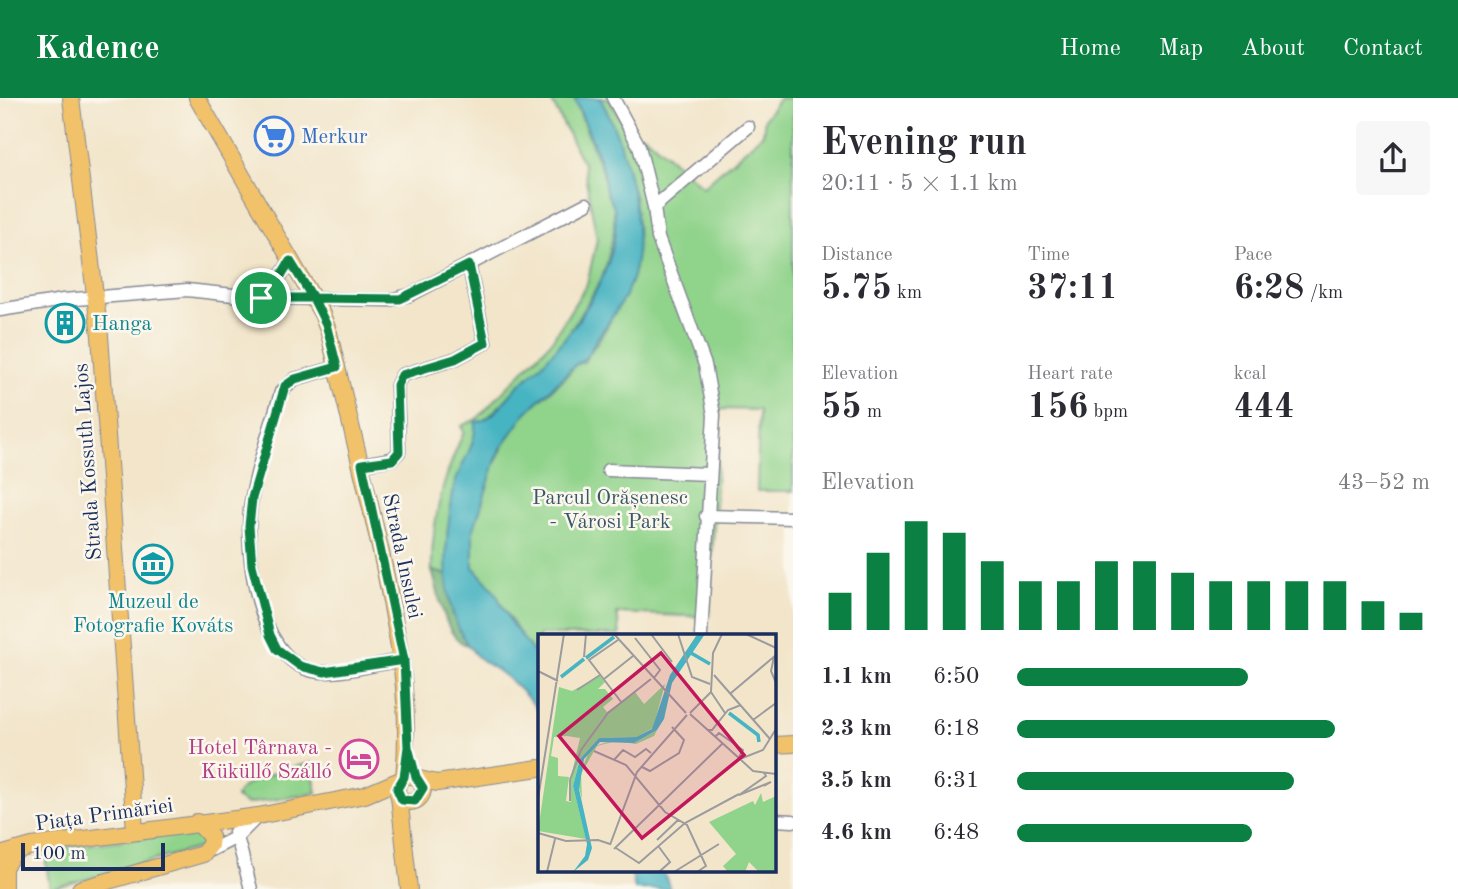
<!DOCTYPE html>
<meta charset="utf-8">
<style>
:root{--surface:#fff;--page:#f7f7f7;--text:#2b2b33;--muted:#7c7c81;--accent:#0b8043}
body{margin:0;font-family:"Old Standard TT",serif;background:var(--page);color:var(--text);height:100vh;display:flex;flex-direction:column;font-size:26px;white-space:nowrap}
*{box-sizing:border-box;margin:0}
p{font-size:23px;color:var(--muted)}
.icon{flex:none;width:38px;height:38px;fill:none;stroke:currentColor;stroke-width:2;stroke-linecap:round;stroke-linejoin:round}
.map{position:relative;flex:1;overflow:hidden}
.panel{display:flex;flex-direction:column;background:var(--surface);width:665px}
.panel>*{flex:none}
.scale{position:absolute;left:21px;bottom:18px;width:144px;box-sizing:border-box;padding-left:7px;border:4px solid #1b2f5e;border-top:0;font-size:19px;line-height:24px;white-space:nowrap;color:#1b2f5e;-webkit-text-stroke:5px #fbf7ec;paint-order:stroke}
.pin{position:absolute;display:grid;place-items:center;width:60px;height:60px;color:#fff;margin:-30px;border:4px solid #fff;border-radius:50%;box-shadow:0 2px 7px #0007}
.round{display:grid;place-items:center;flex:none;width:74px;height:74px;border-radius:7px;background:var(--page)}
.headline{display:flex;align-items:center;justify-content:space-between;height:119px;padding:0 28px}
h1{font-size:38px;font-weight:700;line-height:52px}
.metrics{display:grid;grid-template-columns:repeat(3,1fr);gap:10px;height:119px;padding:7px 28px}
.metrics div{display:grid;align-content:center}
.metrics b{font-size:35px;font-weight:700}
.metrics small{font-size:19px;font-weight:400}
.metrics p{font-size:19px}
.chart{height:196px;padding:14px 28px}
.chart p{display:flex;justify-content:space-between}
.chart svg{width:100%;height:126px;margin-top:7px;stroke:var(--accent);stroke-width:6}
ul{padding:0 28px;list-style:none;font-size:23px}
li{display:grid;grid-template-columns:112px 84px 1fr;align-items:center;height:52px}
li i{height:18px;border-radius:9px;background:var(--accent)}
header{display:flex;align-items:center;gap:42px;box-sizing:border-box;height:98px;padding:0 35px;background:var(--accent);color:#fff}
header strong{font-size:33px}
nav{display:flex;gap:38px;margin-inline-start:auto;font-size:24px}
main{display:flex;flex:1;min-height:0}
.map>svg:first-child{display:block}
.green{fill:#90d38b;stroke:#568174;stroke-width:2}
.forest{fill:#74b577;stroke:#48726a;stroke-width:2}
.water{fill:#46b4c2;stroke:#307290;stroke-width:2}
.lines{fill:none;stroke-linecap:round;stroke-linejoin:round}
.minor-casing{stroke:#868a94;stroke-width:15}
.major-casing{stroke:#868a94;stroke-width:18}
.minor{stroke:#fff;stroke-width:12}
.major{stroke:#f2c26a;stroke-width:16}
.route-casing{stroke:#fff;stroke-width:14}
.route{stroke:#0b8043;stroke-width:9}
.labels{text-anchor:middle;stroke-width:5;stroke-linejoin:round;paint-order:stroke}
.shop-label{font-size:21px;fill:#366cbe;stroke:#fbf7ec;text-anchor:start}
.culture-label{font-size:21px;fill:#0d838f;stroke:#fbf7ec;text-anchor:start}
.street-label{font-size:21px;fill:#1b2f5e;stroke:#fbf7ec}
.park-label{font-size:21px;fill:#385869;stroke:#fbf7ec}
.hotel-label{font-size:21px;fill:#b23c85;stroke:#fbf7ec;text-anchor:end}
.inset-river{fill:none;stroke:#46b4c2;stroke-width:3.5}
.inset-road{fill:none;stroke:#9c9c9f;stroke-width:2}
.view{fill:#c2185b;fill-opacity:0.15;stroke:#c2185b;stroke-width:3.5}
.inset-edge{fill:none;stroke:#1b2f5e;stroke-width:3.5}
</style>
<header>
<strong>Kadence</strong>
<nav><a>Home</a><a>Map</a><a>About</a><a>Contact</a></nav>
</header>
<main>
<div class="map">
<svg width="793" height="791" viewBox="0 0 793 791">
<rect width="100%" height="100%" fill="#fbf7ec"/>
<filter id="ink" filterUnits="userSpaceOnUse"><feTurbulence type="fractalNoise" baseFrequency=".0143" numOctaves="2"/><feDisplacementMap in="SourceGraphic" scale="14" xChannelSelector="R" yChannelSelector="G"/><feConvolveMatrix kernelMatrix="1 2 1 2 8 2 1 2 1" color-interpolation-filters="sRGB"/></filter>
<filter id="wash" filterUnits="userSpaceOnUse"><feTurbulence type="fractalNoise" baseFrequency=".00686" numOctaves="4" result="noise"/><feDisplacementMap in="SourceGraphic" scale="28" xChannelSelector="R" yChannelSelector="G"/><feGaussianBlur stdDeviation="1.57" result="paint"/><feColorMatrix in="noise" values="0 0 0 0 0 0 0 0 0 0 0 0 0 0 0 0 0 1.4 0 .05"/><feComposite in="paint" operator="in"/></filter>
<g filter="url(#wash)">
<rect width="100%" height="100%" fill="#f2e5ca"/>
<path class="green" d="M550,0h24l29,76 4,20 7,12v25l-7,32 -7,19 -37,61 -79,78 -29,63 -8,51 1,40 -16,-4c-1,-50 11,-94 32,-139l-3,-6 16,-7 74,-77 36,-58 10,-45 -14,-76z
M600,0h8l25,44 11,-7 59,52 60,-53 2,-16 15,-20h13v393h-36l2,-81 -39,-1 -11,208 -92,-4 3,22h-81v24c-26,-29 -40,-64 -66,-92 -13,-43 26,-121 52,-153 13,-15 42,-34 50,-49l9,-3 23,-35 26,-50 2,-78 -12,-43z
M311,665l6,30 -71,11 -10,-6c1,-18 58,-31 75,-35z
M203,732l2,16 -155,43 -6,-39z"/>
<path class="forest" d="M432,473l16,4 5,40 15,30c-24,-5 -29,-54 -36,-74z"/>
<path class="water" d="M574,0h26c25,44 47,128 33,178 -7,23 -22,43 -35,61 -8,12 -10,23 -23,28l-49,48 -28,40 -25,79v35l21,23 18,34 27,35v52c-12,-14 -23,-27 -38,-38 -8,-7 -20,-11 -26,-19 -38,-42 -31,-115 -21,-166 5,-24 23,-41 21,-66 21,-2 32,-27 47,-40 44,-36 102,-113 92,-174 -1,-5 -5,-9 -7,-14 -3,-7 -2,-14 -4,-21 -7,-26 -18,-51 -29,-75z
M631,772h32l7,19h-35z"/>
</g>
<g filter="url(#ink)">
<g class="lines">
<defs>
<path id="minor" d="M613,0l26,48 15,61 4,31 47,127 9,50 -13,220
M654,109l94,-80
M261,200l14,-13 15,-24
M0,212l63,-10 124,-10 74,8 128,2 21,-5 176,-91
M337,269l-42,12 -14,13c-10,36 -24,73 -30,110 -7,47 5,156 62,169 23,5 66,-8 90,-11
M362,366l30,-5 7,-7 -2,-67 5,-10 53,-16 30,-16 -16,-78
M608,372l101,4
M706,418l87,2
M774,722l19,1
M205,755l32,-16 -2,-5
M251,791l-14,-52 21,-21"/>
<path id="major" d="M71,0l29,238 35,495
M197,0l125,216 7,19c18,78 38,155 55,233 15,74 27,135 20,211
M774,647l19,-1
M397 691a13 13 0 1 1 26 0a13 13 0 1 1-26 0Z
M419,681l18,4 102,-15
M399,698l10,93
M0,757l32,-9 226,-30 107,-21 35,-15
M4,791v-22l12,-17
M80,791l123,-35 7,-9 1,-8 -14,-15"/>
</defs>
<use href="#minor" class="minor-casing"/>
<use href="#major" class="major-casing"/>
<use href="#minor" class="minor"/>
<use href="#major" class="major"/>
</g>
</g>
<g class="lines" filter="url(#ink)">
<defs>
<path id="route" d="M261,200h52l13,26 11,43 -42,12 -10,7 -33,112 -3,28 3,39 18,70 7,14 23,17 24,6 80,-12 4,87 -4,30 -7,12 5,11 13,1 8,-13 -7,-11 -8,-30 -4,-87 -42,-196 30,-4 7,-8 -2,-67 5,-10 53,-16 30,-16 -16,-78 -69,34 -87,-1 -23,-37 -15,24 -14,13"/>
</defs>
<use href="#route" class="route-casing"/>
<use href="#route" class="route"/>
</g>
<defs>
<symbol id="supermarket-ring" viewBox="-11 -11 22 22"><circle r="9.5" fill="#fbf7ec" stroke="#3f7fe0" stroke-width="1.5"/><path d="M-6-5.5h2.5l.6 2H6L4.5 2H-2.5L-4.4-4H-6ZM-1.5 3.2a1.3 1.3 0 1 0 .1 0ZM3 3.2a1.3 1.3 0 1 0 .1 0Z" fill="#3f7fe0"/></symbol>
<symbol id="building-ring" viewBox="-11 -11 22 22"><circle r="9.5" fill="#fbf7ec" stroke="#0f9aa8" stroke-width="1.5"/><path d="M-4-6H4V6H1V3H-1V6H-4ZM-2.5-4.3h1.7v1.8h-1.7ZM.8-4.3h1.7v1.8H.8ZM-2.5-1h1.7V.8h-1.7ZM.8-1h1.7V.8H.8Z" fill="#0f9aa8"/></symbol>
<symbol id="museum-ring" viewBox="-11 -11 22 22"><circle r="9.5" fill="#fbf7ec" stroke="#0f9aa8" stroke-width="1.5"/><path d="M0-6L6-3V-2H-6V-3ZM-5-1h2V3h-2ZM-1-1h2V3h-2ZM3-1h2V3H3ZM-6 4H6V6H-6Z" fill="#0f9aa8"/></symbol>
<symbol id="hotel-ring" viewBox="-11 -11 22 22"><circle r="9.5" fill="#fbf7ec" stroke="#d1479c" stroke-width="1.5"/><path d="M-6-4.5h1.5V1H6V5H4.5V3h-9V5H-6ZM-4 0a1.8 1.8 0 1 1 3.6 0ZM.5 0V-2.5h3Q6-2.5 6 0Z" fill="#d1479c"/></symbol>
</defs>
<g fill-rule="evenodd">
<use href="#supermarket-ring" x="252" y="16" width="44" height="44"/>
<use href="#building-ring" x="43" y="203" width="44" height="44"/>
<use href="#museum-ring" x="131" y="444" width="44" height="44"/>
<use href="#hotel-ring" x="337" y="639" width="44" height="44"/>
</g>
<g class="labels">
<g class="shop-label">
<text x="301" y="45">Merkur</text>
</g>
<g class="culture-label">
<text x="92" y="232">Hanga</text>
<text x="153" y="510" text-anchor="middle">Muzeul de<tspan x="153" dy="24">Fotografie Kováts</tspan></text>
</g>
<g class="street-label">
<text transform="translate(87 364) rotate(-94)" y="7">Strada Kossuth Lajos</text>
<text transform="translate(403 458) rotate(78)" y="7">Strada Insulei</text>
<text transform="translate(104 716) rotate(-8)" y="7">Piața Primăriei</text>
</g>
<g class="park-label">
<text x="610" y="406">Parcul Orășenesc<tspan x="610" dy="24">- Városi Park</tspan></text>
</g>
<g class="hotel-label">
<text x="332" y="656">Hotel Târnava -<tspan x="332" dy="24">Küküllő Szálló</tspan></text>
</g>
</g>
<g transform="translate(538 536)">
<rect width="238" height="238" fill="#f2e5ca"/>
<path d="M62,42l5,6 -7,7h7l8,10 -10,8 4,5 28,-20 9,12 21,-20 -12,44 -17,9 -37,1 -19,21 -7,27 13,53 -48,-8 21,-144 13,4zM29,102l13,2 -10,43 1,21 -5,-1 3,-24 -11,-1v-18l-7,-2 3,-19zM119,96l-3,6 -18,8 -20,-3 -19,5 -16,28 1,25 -5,-19 14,-33 24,-7 19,3zM223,159l2,9 13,-6v76h-17l-10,-10 -4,10h-17l-5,-6 13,-12 -27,-32 44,-21 2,4z" fill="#90d38b" fill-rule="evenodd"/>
<path d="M167,0l-33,49 -8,36 -7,11 -23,13 -34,-1 -16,17 -5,30 13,59 -4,12 -15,12 12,-16 2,-12 -14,-58 7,-27 19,-21 37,-1 16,-8 18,-54 26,-39z" fill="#46b4c2"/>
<path class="inset-river" d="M153,19l19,11M48,24l28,-21M23,43l23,-18M191,79l29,22 1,7"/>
<path class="inset-road" d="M76,0l72,79M113,0l21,28M140,0l14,43 18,7M208,0l30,14M97,4l25,32 -6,8M80,6l-29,20 33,43M46,23l2,-23M236,23l-3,14 5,12M0,37l20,10M176,41l56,64M66,45l29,-23M39,56l23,-15M173,58l14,21M193,59l45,-38M152,79l21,-21 2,-39 9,-19M152,80l50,45 23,-9 13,-21M215,86l23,-17M169,96h5l16,-20 13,-5M177,103l4,-4 24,17 -4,7M56,117l32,14 39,47 22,13 19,41 -9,6M202,125l13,12 23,3M76,126l9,-10 12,7 11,-8 5,4M104,133l8,4 29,-18 5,-13 -12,-13M226,139l2,3 -27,19 32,-13 -7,4M0,165l26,-165M32,167v-21l11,-30 27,-37 43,-34M0,199l28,8 32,-1 12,4M119,206l21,-20M72,211l27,-73 50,-57M78,214l23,15 46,-40 54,-29M76,215l108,-105M9,238l8,-33M121,238l11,-10 -11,-15M136,238l45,-28"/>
<path class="view" d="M123,19l83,102 -102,83 -83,-102z"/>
<rect width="238" height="238" class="inset-edge"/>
</g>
</svg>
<div class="scale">100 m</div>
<div class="pin" style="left:261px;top:200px;background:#1e9e55"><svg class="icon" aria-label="arrive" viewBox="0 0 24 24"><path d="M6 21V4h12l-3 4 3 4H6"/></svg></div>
</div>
<section class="panel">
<div class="headline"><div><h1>Evening run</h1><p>20:11 · 5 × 1.1 km</p></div><a class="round"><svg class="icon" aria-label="share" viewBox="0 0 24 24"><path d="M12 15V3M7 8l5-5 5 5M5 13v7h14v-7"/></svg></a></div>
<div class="metrics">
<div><p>Distance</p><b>5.75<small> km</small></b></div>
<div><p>Time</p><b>37:11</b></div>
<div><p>Pace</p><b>6:28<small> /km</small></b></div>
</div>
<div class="metrics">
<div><p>Elevation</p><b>55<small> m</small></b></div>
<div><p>Heart rate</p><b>156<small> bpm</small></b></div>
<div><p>kcal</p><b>444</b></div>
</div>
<div class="chart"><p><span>Elevation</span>43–52 m</p>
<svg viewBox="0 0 160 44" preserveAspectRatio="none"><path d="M5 44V31M15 44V17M25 44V6M35 44V10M45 44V20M55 44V27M65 44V27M75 44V20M85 44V20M95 44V24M105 44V27M115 44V27M125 44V27M135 44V27M145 44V34M155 44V38"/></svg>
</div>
<ul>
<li><b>1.1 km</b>6:50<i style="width:56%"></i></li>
<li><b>2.3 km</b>6:18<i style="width:77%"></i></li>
<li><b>3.5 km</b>6:31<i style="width:67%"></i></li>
<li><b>4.6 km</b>6:48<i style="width:57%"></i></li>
</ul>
</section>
</main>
